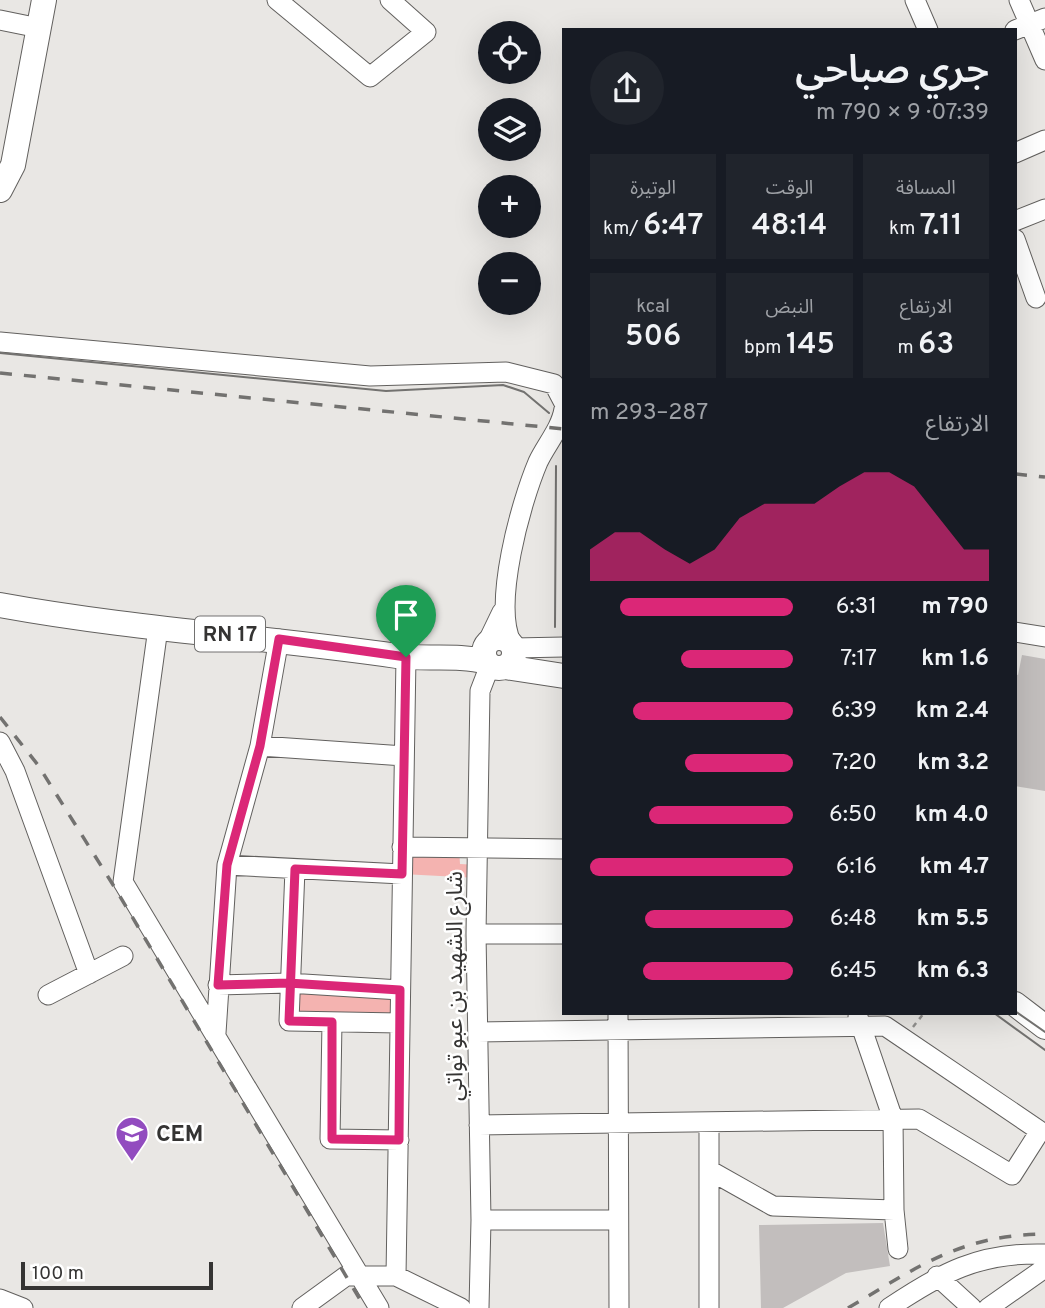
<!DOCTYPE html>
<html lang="ar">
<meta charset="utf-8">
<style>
:root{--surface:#171b24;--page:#20242c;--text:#f1f3f6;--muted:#9ea1a6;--accent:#db2777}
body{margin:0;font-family:Overpass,"Noto Sans Arabic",sans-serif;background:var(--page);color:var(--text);direction:rtl;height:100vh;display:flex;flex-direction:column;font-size:26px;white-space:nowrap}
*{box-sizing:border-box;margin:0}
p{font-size:23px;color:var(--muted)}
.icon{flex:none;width:38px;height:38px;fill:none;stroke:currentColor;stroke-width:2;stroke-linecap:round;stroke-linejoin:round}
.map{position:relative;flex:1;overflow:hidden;direction:ltr}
.side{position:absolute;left:562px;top:28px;width:455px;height:987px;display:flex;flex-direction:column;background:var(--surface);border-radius:0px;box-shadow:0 7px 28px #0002;direction:rtl}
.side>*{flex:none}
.buttons{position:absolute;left:478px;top:21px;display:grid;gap:14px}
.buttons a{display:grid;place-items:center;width:63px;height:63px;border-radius:50%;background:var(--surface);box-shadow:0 7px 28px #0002;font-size:35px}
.scale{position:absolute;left:21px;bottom:18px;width:192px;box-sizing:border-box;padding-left:7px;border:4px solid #353433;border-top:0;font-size:19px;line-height:24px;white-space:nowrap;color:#353433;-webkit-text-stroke:5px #fff;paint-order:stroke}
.pin{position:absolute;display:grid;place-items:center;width:60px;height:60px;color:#fff;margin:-72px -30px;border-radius:50% 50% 50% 0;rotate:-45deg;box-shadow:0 0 7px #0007}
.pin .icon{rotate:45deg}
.round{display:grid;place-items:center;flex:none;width:74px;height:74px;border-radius:37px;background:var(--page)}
.head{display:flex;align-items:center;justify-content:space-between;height:119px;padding:0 28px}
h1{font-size:38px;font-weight:600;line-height:52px}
.metrics{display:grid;grid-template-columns:repeat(3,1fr);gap:10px;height:119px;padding:7px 28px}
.metrics div{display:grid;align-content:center;border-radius:0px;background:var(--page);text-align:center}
.metrics b{font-size:30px;font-weight:600}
.metrics small{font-size:19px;font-weight:400}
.metrics p{font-size:19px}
.chart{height:196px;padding:14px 28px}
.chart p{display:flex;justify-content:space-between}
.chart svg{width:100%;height:126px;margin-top:7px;fill:var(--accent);opacity:.7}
ul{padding:0 28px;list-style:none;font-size:23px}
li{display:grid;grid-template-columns:112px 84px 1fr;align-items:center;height:52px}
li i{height:18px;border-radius:9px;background:var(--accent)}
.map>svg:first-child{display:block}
.green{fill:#f4b3b0}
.building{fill:#c2bebd}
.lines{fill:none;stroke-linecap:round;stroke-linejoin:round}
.minor-casing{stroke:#62605e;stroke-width:21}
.major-casing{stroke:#62605e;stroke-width:26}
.path{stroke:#92918f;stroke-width:2.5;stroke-dasharray:5 5;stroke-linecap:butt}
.minor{stroke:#fff;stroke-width:19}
.major{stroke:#fff;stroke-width:24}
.tram{stroke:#737270;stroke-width:2}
.rail{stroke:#737270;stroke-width:3.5;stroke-dasharray:12 12;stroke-linecap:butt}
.route-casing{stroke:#fff;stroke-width:14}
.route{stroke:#db2777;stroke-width:9}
.labels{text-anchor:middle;stroke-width:5;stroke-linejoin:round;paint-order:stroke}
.shield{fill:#fff;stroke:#727170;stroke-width:2}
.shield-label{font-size:21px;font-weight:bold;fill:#353433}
.street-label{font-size:23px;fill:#353433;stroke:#fff}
.poi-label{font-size:23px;font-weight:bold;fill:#353433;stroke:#fff;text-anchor:start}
</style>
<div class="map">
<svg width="1045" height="1308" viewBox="0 0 1045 1308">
<rect width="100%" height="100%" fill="#e9e7e4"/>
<path class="green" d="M402,847l57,2 1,15 18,1v13l-76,-4z
M288,983l112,7 -1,33 -110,-2z"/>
<path class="building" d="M1022,655l23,4v132l-30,-5v-112l3,1z
M883,1223l7,43 -44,7 -63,35h-22l-2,-83z"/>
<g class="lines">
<defs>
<path id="minor" d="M277,0l93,77 56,-45 -36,-32
M915,0l13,30
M1019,0l26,60
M0,20l39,8
M1015,30l30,-12
M1015,153l30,-13
M1015,221l30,-12
M1015,239l21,59
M0,342l370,34 136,-4 48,12 10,19
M158,628l-35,254 256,426
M1015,632l30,5
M487,643l15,-31
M512,644c-20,-39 9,-142 26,-182 8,-17 23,-34 26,-53
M514,648l50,-1
M0,742l15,29 74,203
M260,746l144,10
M402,847l162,2
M227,865l175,9
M295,869l-6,152 110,2
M476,934h88
M218,985l70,-2 112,7
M48,995l75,-39
M618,1013l1,295
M332,1022l-2,117 69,1
M478,1032l407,-6 155,105 -28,44 -93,-56 -440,6
M216,1033l11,-168 33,-119 19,-107
M709,1122v186
M709,1170l64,36 121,4 -1,-91 -35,-102
M894,1210l4,39
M481,1220h137
M396,1276l65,32
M937,1276l35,32
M0,1299l23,9
M302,1308l44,-32h50l10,-619
M479,1308l2,-88 -5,-286 4,-243 10,-26
M889,1308c52,-35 90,-56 156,-54
M988,1308l57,-40"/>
<path id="major" d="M0,190l13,-25 31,-165
M0,605c131,24 265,32 397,51 30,4 60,-2 90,6
M484 653a15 15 0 1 1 30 0a15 15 0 1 1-30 0Z
M505,667l59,9
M1015,1004l30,23"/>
</defs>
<use href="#minor" class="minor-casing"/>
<use href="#major" class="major-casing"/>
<path class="path" d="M913,1027l11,-14"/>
<use href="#minor" class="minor"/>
<use href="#major" class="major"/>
<path class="tram" d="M0,353l386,38 117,-6 21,7 25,21
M555,627l1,-161
M1015,1011l30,21
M994,1013l51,37"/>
<path class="rail" d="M0,373l564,56
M1015,474l30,3
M0,717l38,48 77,123 250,420
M848,1308c70,-41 112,-73 197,-74"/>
</g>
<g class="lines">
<defs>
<path id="route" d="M406,657l-4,217 -107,-5 -6,152 43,1v117l67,1 1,-150 -112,-7 -70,2 9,-120 33,-119 19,-107 127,18"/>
</defs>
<use href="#route" class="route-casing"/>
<use href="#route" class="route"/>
</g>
<defs>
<symbol id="school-pin" viewBox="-11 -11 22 30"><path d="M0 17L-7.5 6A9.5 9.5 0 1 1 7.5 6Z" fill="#924cbf" stroke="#fff"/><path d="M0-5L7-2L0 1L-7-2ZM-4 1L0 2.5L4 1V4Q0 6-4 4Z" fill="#fff"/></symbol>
</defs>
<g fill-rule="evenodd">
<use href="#school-pin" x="113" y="1114" width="38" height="52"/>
</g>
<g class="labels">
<rect class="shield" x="195" y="616.5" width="70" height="35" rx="5"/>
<g class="shield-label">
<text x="230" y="641">RN 17</text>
</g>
<g class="street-label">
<text transform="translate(454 986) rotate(-90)" y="8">شارع الشهيد بن عبو تواتي</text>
</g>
<g class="poi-label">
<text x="156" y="1141">CEM</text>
</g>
</g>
</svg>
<div class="buttons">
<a><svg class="icon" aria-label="locate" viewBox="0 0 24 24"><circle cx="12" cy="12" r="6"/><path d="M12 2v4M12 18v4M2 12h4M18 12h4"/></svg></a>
<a><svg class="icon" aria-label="layers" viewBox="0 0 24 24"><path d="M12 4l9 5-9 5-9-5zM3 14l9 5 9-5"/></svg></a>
<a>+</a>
<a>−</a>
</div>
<div class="scale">100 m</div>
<div class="pin" style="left:406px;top:657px;background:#1e9e55"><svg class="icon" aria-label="arrive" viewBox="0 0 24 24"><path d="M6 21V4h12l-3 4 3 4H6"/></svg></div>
<section class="side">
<div class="head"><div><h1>جري صباحي</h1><p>07:39 · 9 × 790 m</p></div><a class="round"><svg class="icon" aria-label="share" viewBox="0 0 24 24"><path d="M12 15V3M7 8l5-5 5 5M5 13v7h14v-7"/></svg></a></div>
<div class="metrics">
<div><p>المسافة</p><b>7.11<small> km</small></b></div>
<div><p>الوقت</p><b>48:14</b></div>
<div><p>الوتيرة</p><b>6:47<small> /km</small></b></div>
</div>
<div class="metrics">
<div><p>الارتفاع</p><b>63<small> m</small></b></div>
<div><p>النبض</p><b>145<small> bpm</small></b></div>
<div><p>kcal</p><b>506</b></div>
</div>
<div class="chart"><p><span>الارتفاع</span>287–293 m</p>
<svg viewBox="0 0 160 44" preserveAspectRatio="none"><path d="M0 44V33L10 27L20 27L30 33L40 38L50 33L60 22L70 17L80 17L90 17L100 11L110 6L120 6L130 11L140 22L150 33L160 33V44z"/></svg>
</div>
<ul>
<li><b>790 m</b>6:31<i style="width:85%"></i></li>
<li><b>1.6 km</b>7:17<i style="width:55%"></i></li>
<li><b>2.4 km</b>6:39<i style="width:79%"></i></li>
<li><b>3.2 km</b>7:20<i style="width:53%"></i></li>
<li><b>4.0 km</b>6:50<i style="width:71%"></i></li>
<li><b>4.7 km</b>6:16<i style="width:100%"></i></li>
<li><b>5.5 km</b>6:48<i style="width:73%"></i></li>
<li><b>6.3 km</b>6:45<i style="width:74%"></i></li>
</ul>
</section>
</div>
